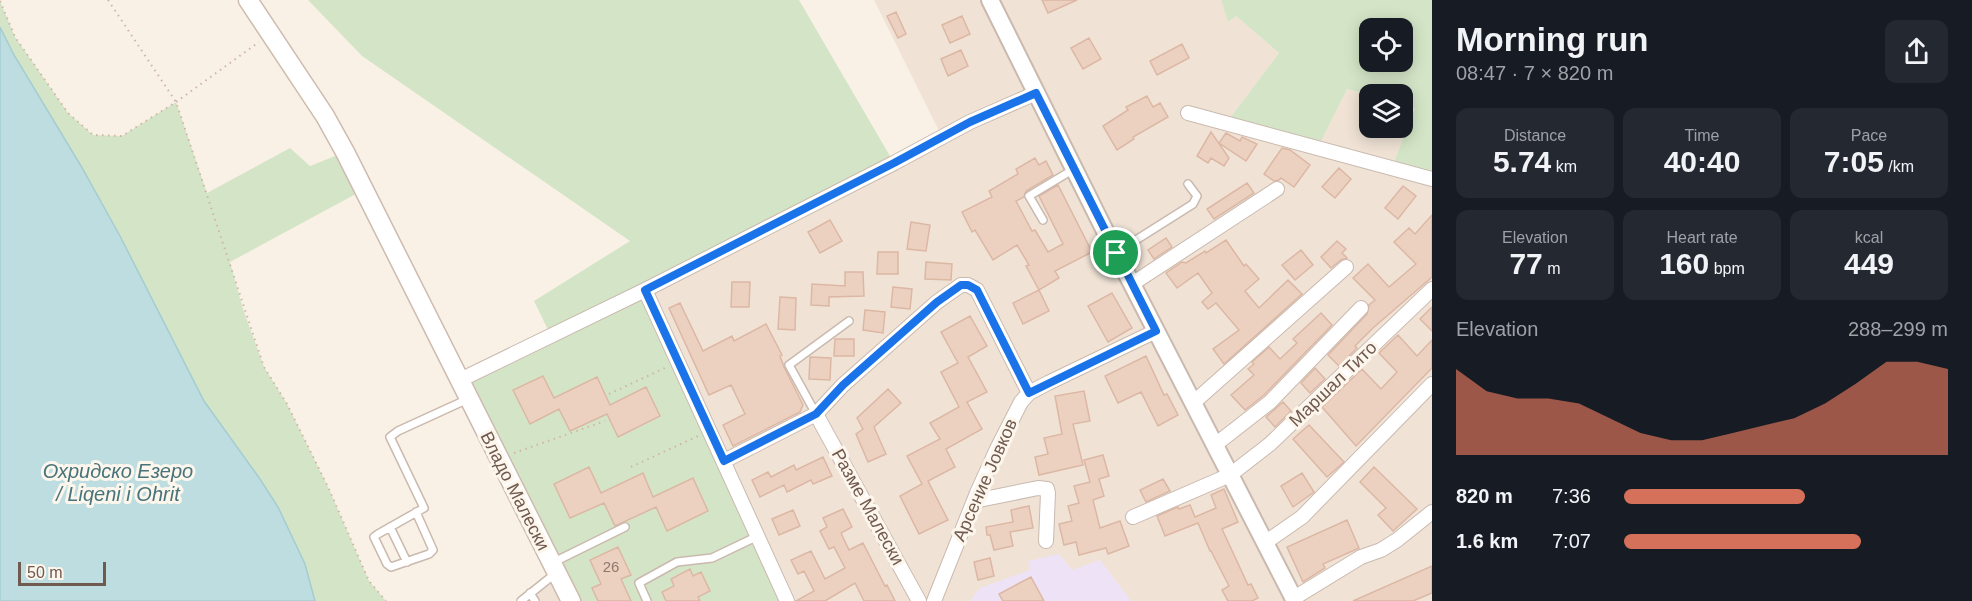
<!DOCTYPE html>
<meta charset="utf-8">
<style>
:root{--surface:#171b24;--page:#242831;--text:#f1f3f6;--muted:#9ea1a6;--accent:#d5715a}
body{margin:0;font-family:Arial,sans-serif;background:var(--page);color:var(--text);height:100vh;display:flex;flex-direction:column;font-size:22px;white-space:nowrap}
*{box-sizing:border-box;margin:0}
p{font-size:20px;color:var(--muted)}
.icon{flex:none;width:33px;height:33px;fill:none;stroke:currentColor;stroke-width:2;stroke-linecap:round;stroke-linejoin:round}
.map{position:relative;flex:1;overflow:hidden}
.panel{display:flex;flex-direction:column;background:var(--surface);width:540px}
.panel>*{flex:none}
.fabs{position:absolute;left:1359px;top:18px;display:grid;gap:12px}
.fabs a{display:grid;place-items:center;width:54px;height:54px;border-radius:12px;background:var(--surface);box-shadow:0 3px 15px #0003;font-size:30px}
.scale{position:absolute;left:18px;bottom:15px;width:88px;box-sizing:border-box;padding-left:6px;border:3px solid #70594e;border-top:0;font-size:16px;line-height:21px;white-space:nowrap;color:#70594e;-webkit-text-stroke:4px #fdf6ec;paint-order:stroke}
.pin{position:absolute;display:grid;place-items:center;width:51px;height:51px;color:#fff;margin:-26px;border:3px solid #fff;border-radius:50%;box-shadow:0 2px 6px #0007}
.round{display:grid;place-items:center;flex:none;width:63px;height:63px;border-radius:12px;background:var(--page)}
.summary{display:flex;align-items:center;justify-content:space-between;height:102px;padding:0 24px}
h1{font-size:33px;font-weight:700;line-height:45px}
.figures{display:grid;grid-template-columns:repeat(3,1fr);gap:9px;height:102px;padding:6px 24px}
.figures div{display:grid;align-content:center;border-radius:12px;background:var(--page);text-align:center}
.figures b{font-size:30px;font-weight:700}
.figures small{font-size:16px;font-weight:400}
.figures p{font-size:16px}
.chart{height:168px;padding:12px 24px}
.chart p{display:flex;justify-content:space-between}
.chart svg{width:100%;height:108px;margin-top:6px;fill:var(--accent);opacity:.7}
ul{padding:0 24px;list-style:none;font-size:20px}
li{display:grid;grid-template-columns:96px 72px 1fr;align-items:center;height:45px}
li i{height:15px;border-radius:8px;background:var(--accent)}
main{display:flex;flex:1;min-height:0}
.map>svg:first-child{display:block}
.residential{fill:#f0e3d6}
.education{fill:#eee3f6}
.green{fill:#d4e5c7;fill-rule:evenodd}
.water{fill:#bddde1;stroke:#a5ccd1;stroke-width:1.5}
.building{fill:#ecd1c1;stroke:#dcb7a4;stroke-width:1.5}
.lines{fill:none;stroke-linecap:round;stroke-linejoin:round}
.service-casing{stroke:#cab9ae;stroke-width:10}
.minor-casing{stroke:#cab9ae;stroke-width:16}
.tertiary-casing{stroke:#cab9ae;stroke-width:20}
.secondary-casing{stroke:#cebbaf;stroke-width:21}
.path{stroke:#d0b4a5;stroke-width:2;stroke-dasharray:1.5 4.5;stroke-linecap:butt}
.service{stroke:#fff;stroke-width:7}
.minor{stroke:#fff;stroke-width:14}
.tertiary{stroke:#fff;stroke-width:16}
.secondary{stroke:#fff;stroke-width:18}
.route-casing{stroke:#fff;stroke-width:12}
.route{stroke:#1a73e8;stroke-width:8}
.labels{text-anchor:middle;stroke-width:6;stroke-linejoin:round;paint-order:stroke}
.number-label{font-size:15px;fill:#8f776b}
.street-label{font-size:18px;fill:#70594e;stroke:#fdf6ec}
.water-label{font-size:20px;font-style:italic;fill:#47737a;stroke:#fdf6ec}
</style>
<main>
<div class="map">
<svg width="1432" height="601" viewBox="0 0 1432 601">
<rect width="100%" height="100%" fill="#faf1e6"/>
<path class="residential" d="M874,0h347l7,22 8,-6 43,37 -50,68 118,-32 22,6 1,33h32l1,-24 12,3 -22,57 39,10v427h-911l35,-28 -52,-215 438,-221z"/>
<path class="education" d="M1059,554l13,16 28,-10 31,41h-161l10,-13 50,-18 -2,-9z"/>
<path class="green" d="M308,0h491l95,163 -249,127 142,311h-216l-111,-221 91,-44 -17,-35 96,-60 -268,-185z
M1221,0h211v173l-39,-9 22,-56 -12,-4 -1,-10 -33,1 -22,-6 -28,56 -91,-24 51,-68 -43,-37 -8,6zM1370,28h32v34h-32z
M0,1l15,36 53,76 25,22 29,1 54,-34 31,91 83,-45 20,18 35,-14 20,37 -135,73 13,47 21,58 23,37 42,85 40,92 17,20h-386v-532l14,-14 -14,-28z"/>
<path class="water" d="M0,27l14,28 67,111 39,70 84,165 56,78 18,28 27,57 10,37h-315z"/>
<path class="building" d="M1042,0h35l-29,13z
M896,12l10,22 -8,4 -11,-22z
M962,16l8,18 -20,9 -8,-18z
M1089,38l12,21 -18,10 -12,-21z
M1182,44l7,14 -32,17 -7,-14z
M961,50l7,16 -20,10 -7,-17z
M1147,96l6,11 7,-4 8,14 -35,20 1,2 -17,11 -14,-24 25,-16 -2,-3z
M1211,132l18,26 -5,8 -13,-8 -3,5 -11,-7z
M1226,133l14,8 2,-4 15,7 -11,17 -27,-18z
M1282,148l8,2 20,15 -16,22 -13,-9 -2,2 -5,1 -10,-7z
M1035,158l4,7 7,-4 7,14 -27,16 -2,6 -8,4 16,30 3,-1 13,22 15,-8 -24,-48 19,-11 34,67 -37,19 4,7 -20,12 -13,-24 3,-1 -12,-20 -24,15 -18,-30 -3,2 -10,-20 30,-15 -3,-6 29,-17 -2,-5z
M1339,168l12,11 -16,19 -13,-11z
M1247,183l7,10 -40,26 -7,-10z
M1403,186l13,10 -18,23 -13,-11z
M1432,215v62l-59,51 -18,18 2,2 -18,18 -11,-11 39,-41 2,-9 6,-5 -22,-22 15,-14 21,23 27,-23 -22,-22 15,-14 6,6z
M830,220l12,21 -22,12 -12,-21z
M911,222l19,3 -4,26 -19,-2z
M1166,238l6,9 -18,12 -6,-9z
M1226,240l18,26 2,-2 13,15 -14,12 14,17 29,-28 14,14 -78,70 -11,-15 26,-19 -23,-27 -8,6 -6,-7 10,-9 -14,-20 -21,15 -11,-15 16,-11 4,1 19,-12 1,2z
M1337,241l9,8 -4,4 5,5 -6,2 -10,8 -10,-11z
M1301,250l12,15 -18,15 -13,-15z
M878,252h20v22h-21z
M926,262l26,2 -1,16 -26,-1z
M845,272h18l1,24 -35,1v9l-18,-1 1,-21 33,2z
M732,282h18l-1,25h-18z
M893,287l19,2 -2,20 -19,-2z
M1039,290l10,21 -26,13 -10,-21z
M1112,293l20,35 -24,14 -20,-36z
M780,297l16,1 -1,32 -17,-1z
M680,303l23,48 29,-15 2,5 32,-17 16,31 -2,1 4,11 19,38 -3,7 -67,34 -10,-21 22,-11 -14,-29 -22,10 -40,-87z
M1432,307v24l-12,-12z
M865,310l20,2 -2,21 -20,-3z
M1321,313l11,12 -68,70 -19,15 -14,-15 23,-20 -6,-6 6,-5 -2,-2 17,-15 11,12 17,-16 -4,-4z
M970,316l17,30 -19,11 19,35 -20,10 15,27 -36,20 9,18 -27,14 20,39 -29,14 -19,-38 22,-12 -15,-28 33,-17 -10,-16 29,-16 -18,-35 17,-9 -17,-31z
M1398,335l19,21 15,-16v28l-76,78 -34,-39 40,-38 19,20 16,-17 -18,-19z
M835,339h19v17h-20z
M1146,356l18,39 3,-1 11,21 -20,11 -17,-34 -23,11 -13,-27z
M810,357l21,1 -1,22 -21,-1z
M1315,368l10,11 -15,14 -9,-10z
M543,376l11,22 43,-21 13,28 36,-18 14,29 -42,21 -11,-23 -37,17 -11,-22 -29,15 -17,-34z
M888,389l13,14 -27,24 12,27 -18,8 -12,-28 7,-5 -6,-11z
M1084,391l6,30 -17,3 10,41 -44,10 -4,-18 13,-3 -4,-16 18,-4 -7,-38z
M1283,402l8,9 -16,16 -9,-10z
M1309,425l35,37 -17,15 -34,-38z
M1103,455l6,21 -10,3 5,17 -11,4 7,28 20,-7 9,25 -21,8 -2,-6 -27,7 -3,-13 -12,3 -5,-21 13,-3 -4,-15 11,-3 -5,-17 16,-4 -6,-22z
M823,457l9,19 -19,8 -2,-4 -24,12 -3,-7 -24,12 -8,-17 16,-8 3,5 23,-12 2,5z
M589,467l12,26 42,-20 10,24 40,-19 15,33 -41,20 -11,-24 -41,19 -11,-23 -34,15 -16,-34z
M1374,467l43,42 -24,22 -15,-16 8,-7 -26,-26z
M1302,473l12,19 -21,15 -12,-21z
M1163,479l7,12 -24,11 -6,-12z
M1224,489l14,33 -16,7 26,56 3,-1 7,14 -6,3h-24l-6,-11 7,-4 -18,-35h-1l-12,-28 -33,13 -8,-20 21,-9 1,2 11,-4 5,12 21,-9 -5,-13z
M1029,506l4,22 -23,4 3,14 -19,4 -4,-15h-3l-1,-8 27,-5 -2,-12z
M843,509l9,18 -11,6 8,17 14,-7 22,43 2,-1 8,16h-31l-9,-18 -30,18h-29l18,-10 -10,-20 -6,3 -7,-14 20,-9 14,28 20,-11 -11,-21 -5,2 -9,-18 7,-4 -4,-9z
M793,510l7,16 -21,9 -7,-16z
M1347,520l12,28 -36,16 2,4 -22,14 -16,-35z
M618,547l13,28 -10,4 10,22h-33l-6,-13 9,-4 -11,-24z
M990,558l4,18 -16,4 -4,-18z
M1432,566v27l-19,8h-60z
M690,569l3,7 8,-4 9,19 -12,6 2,4h-34l-4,-9 12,-6 -3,-7z
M1031,577l13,24h-41l-4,-7z"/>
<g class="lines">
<defs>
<path id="service" d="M1043,220l-14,-24 45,-27
M1117,252l76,-48 4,-8 -9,-12
M816,414l-27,-49 60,-44
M416,512l17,38 -4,4 -38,13 -4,-3 -13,-27 4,-3 46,-26 -34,-71 8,-6 70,-32
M390,527l17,35
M552,563l73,-36
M530,593l5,8
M521,601l35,-28
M647,601l-8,-18 38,-21 35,-4 46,-22"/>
<path id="minor" d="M1188,113l244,66
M1132,284l145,-95
M645,290l142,311
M460,380l185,-90 249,-127 76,-41 66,-29
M1193,403l153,-136
M816,414l103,187
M1215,445l55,-43 91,-94
M724,461l92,-47 27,-29 94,-83 24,-17h7l9,5 52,103
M974,501l64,-13 9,1 1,4 -2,48
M1133,517l97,-42 40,-31 162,-155
M1266,542l36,-25 130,-133
M1294,598l67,-41 20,-7 16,-10 35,-28
M934,601l43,-108 20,-44 24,-47 8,-9 19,-10 108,-52"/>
<path id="tertiary" d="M990,0l126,253 179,348"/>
<path id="secondary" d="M248,0l77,116 20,36 226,449"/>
</defs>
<use href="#service" class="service-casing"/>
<use href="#minor" class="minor-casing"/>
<use href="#tertiary" class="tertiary-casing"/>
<use href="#secondary" class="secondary-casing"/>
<path class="path" d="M108,0l68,102 88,265 23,37 42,85 40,92 17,20
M0,1l15,36 53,76 25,22 29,1 54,-34 83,-60
M609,394l58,-27
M514,453l91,-32
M631,467l67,-31"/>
<use href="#service" class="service"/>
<use href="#minor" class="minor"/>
<use href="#tertiary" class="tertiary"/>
<use href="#secondary" class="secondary"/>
</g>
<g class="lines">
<defs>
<path id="route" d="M1036,93l120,238 -127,62 -52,-103 -9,-5h-7l-24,17 -94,83 -27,29 -92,47 -79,-171 249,-127 76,-41z"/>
</defs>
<use href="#route" class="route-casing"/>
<use href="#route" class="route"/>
</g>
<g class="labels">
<g class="number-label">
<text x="611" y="572">26</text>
</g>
<g class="street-label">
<text transform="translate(1333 384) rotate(-44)" y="6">Маршал Тито</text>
<text transform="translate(985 480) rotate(-66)" y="6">Арсение Јовков</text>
<text transform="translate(515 491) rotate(63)" y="6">Владо Малески</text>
<text transform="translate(868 507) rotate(61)" y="6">Разме Малески</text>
</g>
<g class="water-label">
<text x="118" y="478">Охридско Езеро<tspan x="118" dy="23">/ Liqeni i Ohrit</tspan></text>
</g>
</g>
</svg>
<div class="fabs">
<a><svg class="icon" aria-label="locate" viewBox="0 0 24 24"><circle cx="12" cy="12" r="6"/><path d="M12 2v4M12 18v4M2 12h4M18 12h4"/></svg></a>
<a><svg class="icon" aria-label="layers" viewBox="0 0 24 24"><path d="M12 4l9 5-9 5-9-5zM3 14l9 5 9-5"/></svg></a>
</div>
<div class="scale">50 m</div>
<div class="pin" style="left:1116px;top:253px;background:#1e9e55"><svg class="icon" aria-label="arrive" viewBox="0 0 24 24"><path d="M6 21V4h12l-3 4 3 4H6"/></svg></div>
</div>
<section class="panel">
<div class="summary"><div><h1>Morning run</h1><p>08:47 · 7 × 820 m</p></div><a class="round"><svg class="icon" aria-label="share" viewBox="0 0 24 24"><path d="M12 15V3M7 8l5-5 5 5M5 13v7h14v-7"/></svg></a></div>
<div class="figures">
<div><p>Distance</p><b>5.74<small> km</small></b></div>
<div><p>Time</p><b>40:40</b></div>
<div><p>Pace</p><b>7:05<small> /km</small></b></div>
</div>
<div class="figures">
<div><p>Elevation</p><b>77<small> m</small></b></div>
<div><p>Heart rate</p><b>160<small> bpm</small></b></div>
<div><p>kcal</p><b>449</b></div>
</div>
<div class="chart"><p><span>Elevation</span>288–299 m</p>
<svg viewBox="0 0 160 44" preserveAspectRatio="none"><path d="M0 44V9L10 18L20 21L30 21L40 23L50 29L60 35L70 38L80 38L90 35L100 32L110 29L120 23L130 15L140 6L150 6L160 9V44z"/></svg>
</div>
<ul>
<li><b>820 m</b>7:36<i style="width:56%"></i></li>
<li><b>1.6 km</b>7:07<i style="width:73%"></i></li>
</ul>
</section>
</main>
